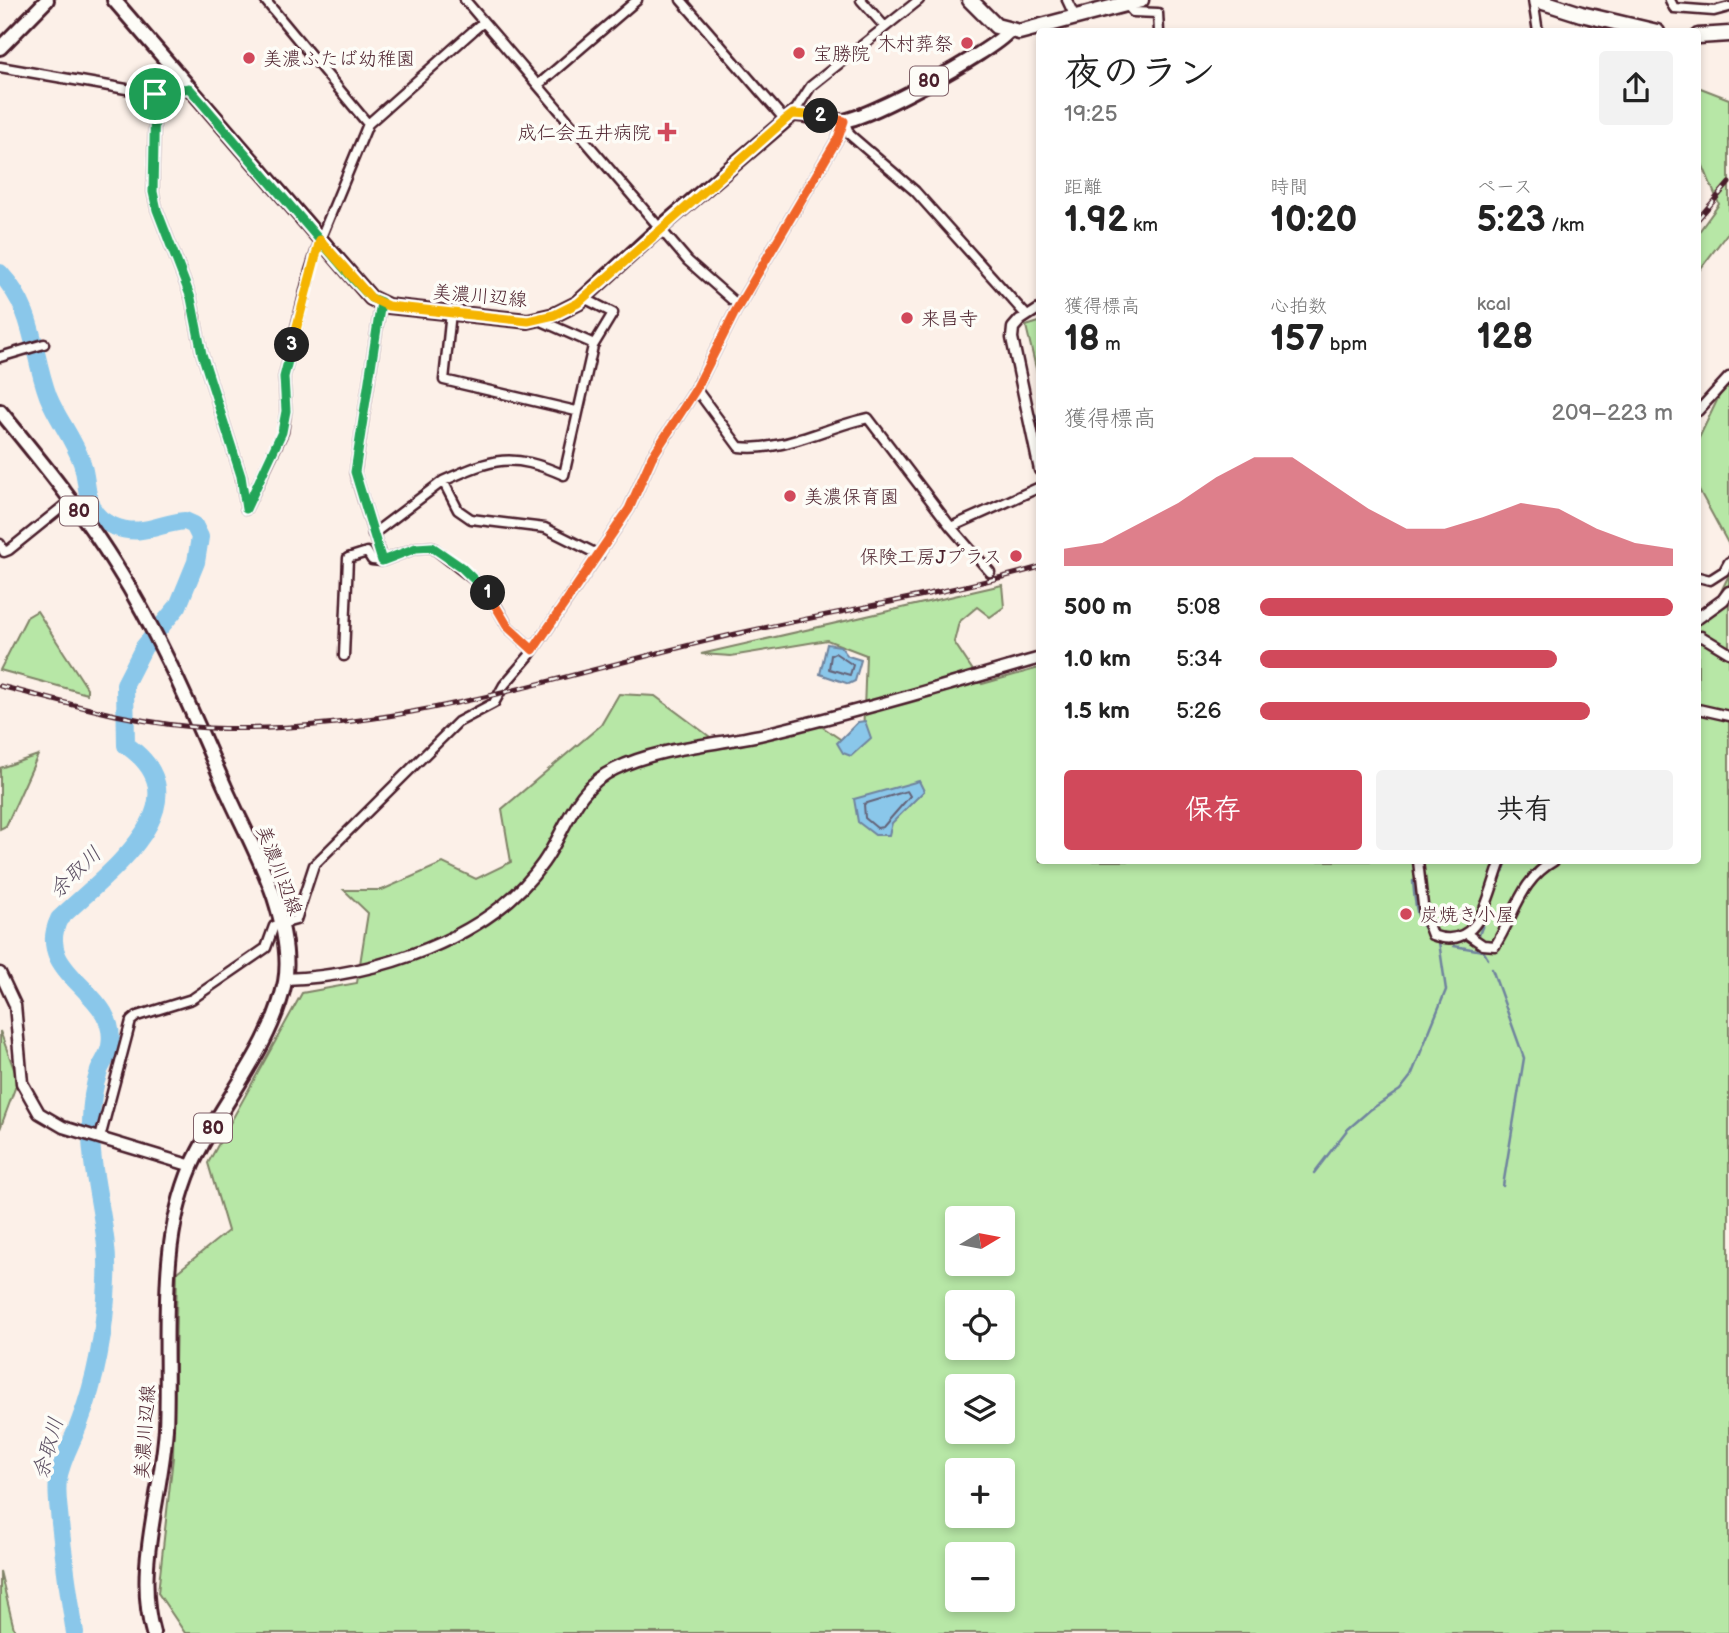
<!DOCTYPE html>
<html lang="ja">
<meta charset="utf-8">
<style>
:root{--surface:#fff;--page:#f2f2f2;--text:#222;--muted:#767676;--accent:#d1495b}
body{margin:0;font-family:"Balsamiq Sans","Klee One",sans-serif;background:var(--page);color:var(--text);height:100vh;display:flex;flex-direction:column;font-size:26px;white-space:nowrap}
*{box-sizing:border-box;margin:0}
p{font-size:23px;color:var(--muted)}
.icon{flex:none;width:38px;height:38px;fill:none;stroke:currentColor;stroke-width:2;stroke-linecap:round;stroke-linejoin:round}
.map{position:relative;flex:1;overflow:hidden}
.sheet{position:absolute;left:1036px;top:28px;width:665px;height:836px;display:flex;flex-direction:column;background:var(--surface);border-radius:7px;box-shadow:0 4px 10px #0003}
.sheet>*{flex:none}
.needle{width:46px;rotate:80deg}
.buttons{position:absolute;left:945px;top:1206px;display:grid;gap:14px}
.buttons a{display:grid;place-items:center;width:70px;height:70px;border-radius:7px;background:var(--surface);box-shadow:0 4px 10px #0003;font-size:35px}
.pin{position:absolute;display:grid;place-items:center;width:60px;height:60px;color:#fff;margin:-30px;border:4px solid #fff;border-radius:50%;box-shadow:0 2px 7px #0007}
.km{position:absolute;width:35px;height:35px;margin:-18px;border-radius:50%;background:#222;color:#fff;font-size:19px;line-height:35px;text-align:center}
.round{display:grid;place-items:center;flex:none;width:74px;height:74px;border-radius:7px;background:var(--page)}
.overview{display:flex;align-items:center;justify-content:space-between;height:119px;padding:0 28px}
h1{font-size:38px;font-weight:600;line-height:52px}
.stats{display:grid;grid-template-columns:repeat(3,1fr);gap:10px;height:119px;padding:7px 28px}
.stats div{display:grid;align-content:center}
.stats b{font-size:35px;font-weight:600}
.stats small{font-size:19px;font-weight:400}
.stats p{font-size:19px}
.chart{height:196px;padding:14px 28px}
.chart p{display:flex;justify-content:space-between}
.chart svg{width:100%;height:126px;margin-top:7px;fill:var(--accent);opacity:.7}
.primary-button{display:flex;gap:14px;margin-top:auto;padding:14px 28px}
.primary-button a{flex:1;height:80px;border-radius:7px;background:var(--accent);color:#fff;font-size:28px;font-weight:600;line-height:80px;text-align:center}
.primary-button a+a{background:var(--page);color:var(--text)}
ul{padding:0 28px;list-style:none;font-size:23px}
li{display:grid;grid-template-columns:112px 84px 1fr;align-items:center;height:52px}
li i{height:18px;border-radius:9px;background:var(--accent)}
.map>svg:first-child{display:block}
.green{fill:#b7e7a6;stroke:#808368;stroke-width:2;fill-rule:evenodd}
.water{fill:#8ac7ea;stroke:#70849e;stroke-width:2}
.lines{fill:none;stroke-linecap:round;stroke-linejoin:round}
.shore{stroke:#646277;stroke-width:2}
.stream{stroke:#70849e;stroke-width:2.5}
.river{stroke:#8ac7ea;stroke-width:18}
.minor-casing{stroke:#4a1f2b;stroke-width:13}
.tertiary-casing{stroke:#4a1f2b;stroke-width:15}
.primary-casing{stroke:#4a1f2b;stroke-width:18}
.trunk-casing{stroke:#4a1f2b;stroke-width:19}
.minor{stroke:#fdfcf7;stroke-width:8}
.tertiary{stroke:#fdfcf7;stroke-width:10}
.primary{stroke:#fdfcf7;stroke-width:12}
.trunk{stroke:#fdfcf7;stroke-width:14}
.rail-casing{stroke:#4a1f2b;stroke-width:5}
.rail{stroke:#fdfcf7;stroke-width:2.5;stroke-dasharray:8;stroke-linecap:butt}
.split-1-casing{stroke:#fff;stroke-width:14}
.split-2-casing{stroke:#fff;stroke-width:14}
.split-3-casing{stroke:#fff;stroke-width:14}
.split-4-casing{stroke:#fff;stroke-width:14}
.split-1{stroke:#22a559;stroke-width:9}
.split-2{stroke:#f0652b;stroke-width:9}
.split-3{stroke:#f5b400;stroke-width:9}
.split-4{stroke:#22a559;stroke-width:9}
.poi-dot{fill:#d1495b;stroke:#fdfcf7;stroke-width:2.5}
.labels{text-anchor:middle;stroke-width:7;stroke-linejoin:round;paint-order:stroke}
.shield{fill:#fdfcf7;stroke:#806168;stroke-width:2}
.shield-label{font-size:18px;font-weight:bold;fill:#4a1f2b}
.poi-label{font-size:19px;fill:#4a1f2b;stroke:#fdfcf7;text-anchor:start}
.street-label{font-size:19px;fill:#4a1f2b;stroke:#fdfcf7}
.water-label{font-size:21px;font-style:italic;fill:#5d5164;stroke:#fdfcf7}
</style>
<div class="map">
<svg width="1729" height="1633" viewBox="0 0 1729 1633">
<rect width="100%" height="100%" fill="#fcf0e8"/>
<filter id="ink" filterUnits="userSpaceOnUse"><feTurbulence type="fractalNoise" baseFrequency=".0143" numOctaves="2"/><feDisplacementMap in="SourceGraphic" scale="14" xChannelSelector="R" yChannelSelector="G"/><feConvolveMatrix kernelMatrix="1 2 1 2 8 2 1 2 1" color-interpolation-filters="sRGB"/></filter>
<g filter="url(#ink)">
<path class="green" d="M1698,87l31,12v132l-31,41v-39l21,-29 -21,-50z
M1039,322h1l-1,59 -13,-55z
M1729,384v161l-31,-57v-48l25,-52z
M1729,575v1058h-1544l-27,-40 15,-136 4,-185 51,-41 -20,-68 94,-170 55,-10 11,-70 -24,-23h38l61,-27 33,16 35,-17 -9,-53 99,-84 18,-31 36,2 70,52 96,-22 28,19 14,-8 3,-82 -39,-15 -96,16 -30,-2 301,-69 2,22 -14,10 -13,-10 -18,15 -5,20 28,42 57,-16 1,193h658v-236l12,-11zM957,1218h46v46h-46zM957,1302h46v46h-46zM957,1386h46v46h-46zM957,1470h46v46h-46zM957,1554h46v46h-46z
M37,611l50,77v6l-87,-24 27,-53z
M38,755l-32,71 -6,3v-61z
M0,1031l18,49 -18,49z
M0,1571l15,62h-15z"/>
<path class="water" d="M827,644l13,2 8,10 13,4 -6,21 -6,3 -29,-10z
M865,721l6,17 -20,18 -8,-3 -6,-10 21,-21z
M919,781l5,10 -32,32 -3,12h-14l-17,-13 -4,-23z"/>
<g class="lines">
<path class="shore" d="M835,653l18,12 -3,10 -21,-6 2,-14z
M907,791l3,5 -27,31 -6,1 -12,-10 -1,-14z"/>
<path class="stream" d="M1035,414l5,19
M1413,881c2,24 3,53 30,62
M1479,935l28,-74
M1454,946l29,5 5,8
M1492,969l32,89 -21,128
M1314,1173l33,-43 23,-20 30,-20 11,-14 35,-86 -7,-48"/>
<path class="river" d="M0,273c36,39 31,77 48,123 9,23 26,43 34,67 8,24 0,51 31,63 29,12 46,-3 72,-5l9,4 6,12 -4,25 -18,44 -34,41 -19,37 1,61c84,58 -22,130 -67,174 -27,57 61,72 51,127 -1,9 -8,17 -11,25 -6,17 -8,33 -8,52 -2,53 19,104 16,158 -2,46 -10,96 -27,140 -7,20 -19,38 -22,59 -2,14 1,29 2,43 4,37 9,73 15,110"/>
<defs>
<path id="minor" d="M265,0l103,124
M465,0l223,261 51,45
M681,0l104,120
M861,0l24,27
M1067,0l8,17
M1533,0l5,32
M1670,0l4,8 40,3 15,-4
M1126,4l7,8 25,1 1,19
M0,67l155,27 34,-6
M538,85l99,-85
M155,94l-2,98 4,18 34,88 11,56 39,122 5,33
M793,114l18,-28 108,-86
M844,121l6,14 65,56 112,125
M451,312l-7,68 132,31
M541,318l3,4 50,22
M1023,319l17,-11
M0,357l44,-13
M696,389l43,58c46,5 86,-20 129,-29l83,109 89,-40
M1698,411l31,-34
M443,481c51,-23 68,-29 121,-6l29,-129 20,-33 -29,-15
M246,509l37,-77 3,-21 -2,-34 26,-106 10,-31 48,-116 115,-102
M951,527l39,45
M373,534l70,-53 15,29 13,9 74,9 54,27
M0,544l4,8 5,-2 62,-50
M382,561l34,-13 16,-1 55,43 21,37 25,23
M1698,577l12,3 14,-9 5,-9
M1698,638l3,-2 28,17
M344,656l4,-98 19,-6 5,8 10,1 -27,-88 26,-171
M1698,709l31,7
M1418,861l6,53 8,21c48,18 56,-40 69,-74
M1467,934l16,11 12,1c20,-31 25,-66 59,-85
M100,1138l31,-117 6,-5 55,-17 74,-51 8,-22 22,-6 18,-55 144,-143 36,-19 10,-18 25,-29 41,-60 59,-87 23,-52 44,-68 39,-77 103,-174 6,-17"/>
<path id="tertiary" d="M1020,320l-7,8 -1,10 28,132
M1698,618l25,-18 6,-8
M0,973l15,32 7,78 17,30 24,14 129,39
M285,979c90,-3 204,-39 258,-116 24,-34 31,-75 72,-94 45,-22 101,-24 149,-35 93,-22 184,-49 276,-76"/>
<path id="primary" d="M114,0l257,298 17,8 140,15 26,-6 24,-12 83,-76 132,-113c16,0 34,8 49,7 26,-2 149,-69 166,-89
M0,48l47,-48
M0,411c41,50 82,100 116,155 44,69 76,146 109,221 16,36 36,72 49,110 8,25 16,58 11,85 -14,68 -65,121 -93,183 -36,83 -22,175 -26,263 -4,68 -32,139 -13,205"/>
<path id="trunk" d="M970,0l26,26 23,6 122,-32
M1537,0l44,14 76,18
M1698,36l31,-2"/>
</defs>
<use href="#minor" class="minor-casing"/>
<use href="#tertiary" class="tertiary-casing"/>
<use href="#primary" class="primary-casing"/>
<use href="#trunk" class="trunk-casing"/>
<use href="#minor" class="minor"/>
<use href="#tertiary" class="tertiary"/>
<use href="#primary" class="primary"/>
<use href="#trunk" class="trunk"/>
<defs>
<path id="rail" d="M1698,219l31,-36
M0,686c68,17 138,39 209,42 183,7 343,-51 518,-92 104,-24 210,-40 313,-69"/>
</defs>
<use href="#rail" class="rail-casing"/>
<use href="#rail" class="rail"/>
</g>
</g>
<g class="lines" filter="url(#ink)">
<defs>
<path id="split-1" d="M155,94l34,-6 165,192 17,18 10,4 -26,170 27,89 34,-13 16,-1 29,20 27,26"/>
<path id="split-2" d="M488,593l20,34 25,23 96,-141 23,-52 44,-68 39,-77 103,-174 6,-17 -23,-5"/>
<path id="split-3" d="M292,345l28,-105 51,58 17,8 140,15 26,-6 24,-12 207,-183 8,-6 28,2"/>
<path id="split-4" d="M155,94l-2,98 4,18 34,88 11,56 39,122 5,33 36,-77 4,-21 -2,-34 8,-32"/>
</defs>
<use href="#split-1" class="split-1-casing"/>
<use href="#split-2" class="split-2-casing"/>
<use href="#split-3" class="split-3-casing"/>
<use href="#split-4" class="split-4-casing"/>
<use href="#split-1" class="split-1"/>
<use href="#split-2" class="split-2"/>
<use href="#split-3" class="split-3"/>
<use href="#split-4" class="split-4"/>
</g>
<g class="poi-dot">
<circle cx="967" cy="43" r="7"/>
<circle cx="799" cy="53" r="7"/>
<circle cx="249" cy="58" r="7"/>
<path d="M663.5 121.5h7v7h7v7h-7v7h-7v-7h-7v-7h7z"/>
<circle cx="907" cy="318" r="7"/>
<circle cx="790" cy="496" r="7"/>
<circle cx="1016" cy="556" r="7"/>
<circle cx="1406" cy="914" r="7"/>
</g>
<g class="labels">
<g class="shield">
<rect x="910" y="66.5" width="38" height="29" rx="5"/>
<rect x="60" y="496.5" width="38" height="29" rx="5"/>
<rect x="194" y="1113.5" width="38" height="29" rx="5"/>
</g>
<g class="shield-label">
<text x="929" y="87">80</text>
<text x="79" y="517">80</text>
<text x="213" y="1134">80</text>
</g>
<g class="poi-label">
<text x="953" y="50" text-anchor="end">木村葬祭</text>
<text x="813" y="60">宝勝院</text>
<text x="263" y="65">美濃ふたば幼稚園</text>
<text x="651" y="139" text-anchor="end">成仁会五井病院</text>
<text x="921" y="325">来昌寺</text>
<text x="804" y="503">美濃保育園</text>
<text x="1002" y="563" text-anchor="end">保険工房Jプラス</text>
<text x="1420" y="921">炭焼き小屋</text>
</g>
<g class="street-label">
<text transform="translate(480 295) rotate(5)" y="7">美濃川辺線</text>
<text transform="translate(280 870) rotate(69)" y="7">美濃川辺線</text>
<text transform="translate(144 1432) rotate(-86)" y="7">美濃川辺線</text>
</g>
<g class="water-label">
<text transform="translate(75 872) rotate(-44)" y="7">余取川</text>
<text transform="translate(48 1448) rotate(-74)" y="7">余取川</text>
</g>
</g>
</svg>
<div class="buttons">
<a><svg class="needle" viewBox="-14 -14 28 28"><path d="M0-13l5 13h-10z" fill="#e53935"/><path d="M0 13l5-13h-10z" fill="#767676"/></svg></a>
<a><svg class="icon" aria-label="locate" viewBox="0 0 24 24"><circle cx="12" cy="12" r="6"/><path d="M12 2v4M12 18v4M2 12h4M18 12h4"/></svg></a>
<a><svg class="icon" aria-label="layers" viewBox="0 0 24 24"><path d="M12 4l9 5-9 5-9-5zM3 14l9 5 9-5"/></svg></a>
<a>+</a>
<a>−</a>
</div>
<div class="pin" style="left:155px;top:94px;background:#1e9e55"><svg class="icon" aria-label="arrive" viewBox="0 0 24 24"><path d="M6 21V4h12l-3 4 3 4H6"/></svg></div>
<b class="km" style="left:488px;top:593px">1</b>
<b class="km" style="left:821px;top:116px">2</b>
<b class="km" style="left:292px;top:345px">3</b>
<section class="sheet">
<div class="overview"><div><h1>夜のラン</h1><p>19:25</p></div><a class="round"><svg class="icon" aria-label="share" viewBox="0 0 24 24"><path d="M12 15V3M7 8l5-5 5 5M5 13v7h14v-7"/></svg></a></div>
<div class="stats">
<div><p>距離</p><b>1.92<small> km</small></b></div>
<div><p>時間</p><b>10:20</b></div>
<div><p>ペース</p><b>5:23<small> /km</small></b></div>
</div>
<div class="stats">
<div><p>獲得標高</p><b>18<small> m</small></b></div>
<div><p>心拍数</p><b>157<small> bpm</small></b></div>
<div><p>kcal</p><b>128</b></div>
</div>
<div class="chart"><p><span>獲得標高</span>209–223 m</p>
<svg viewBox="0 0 160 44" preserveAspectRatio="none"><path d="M0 44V38L10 36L20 29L30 22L40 13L50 6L60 6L70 15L80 24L90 31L100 31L110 27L120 22L130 24L140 31L150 36L160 38V44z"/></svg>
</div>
<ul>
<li><b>500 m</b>5:08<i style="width:100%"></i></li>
<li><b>1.0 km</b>5:34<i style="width:72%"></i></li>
<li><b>1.5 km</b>5:26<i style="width:80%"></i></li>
</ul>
<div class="primary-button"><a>保存</a><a>共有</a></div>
</section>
</div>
